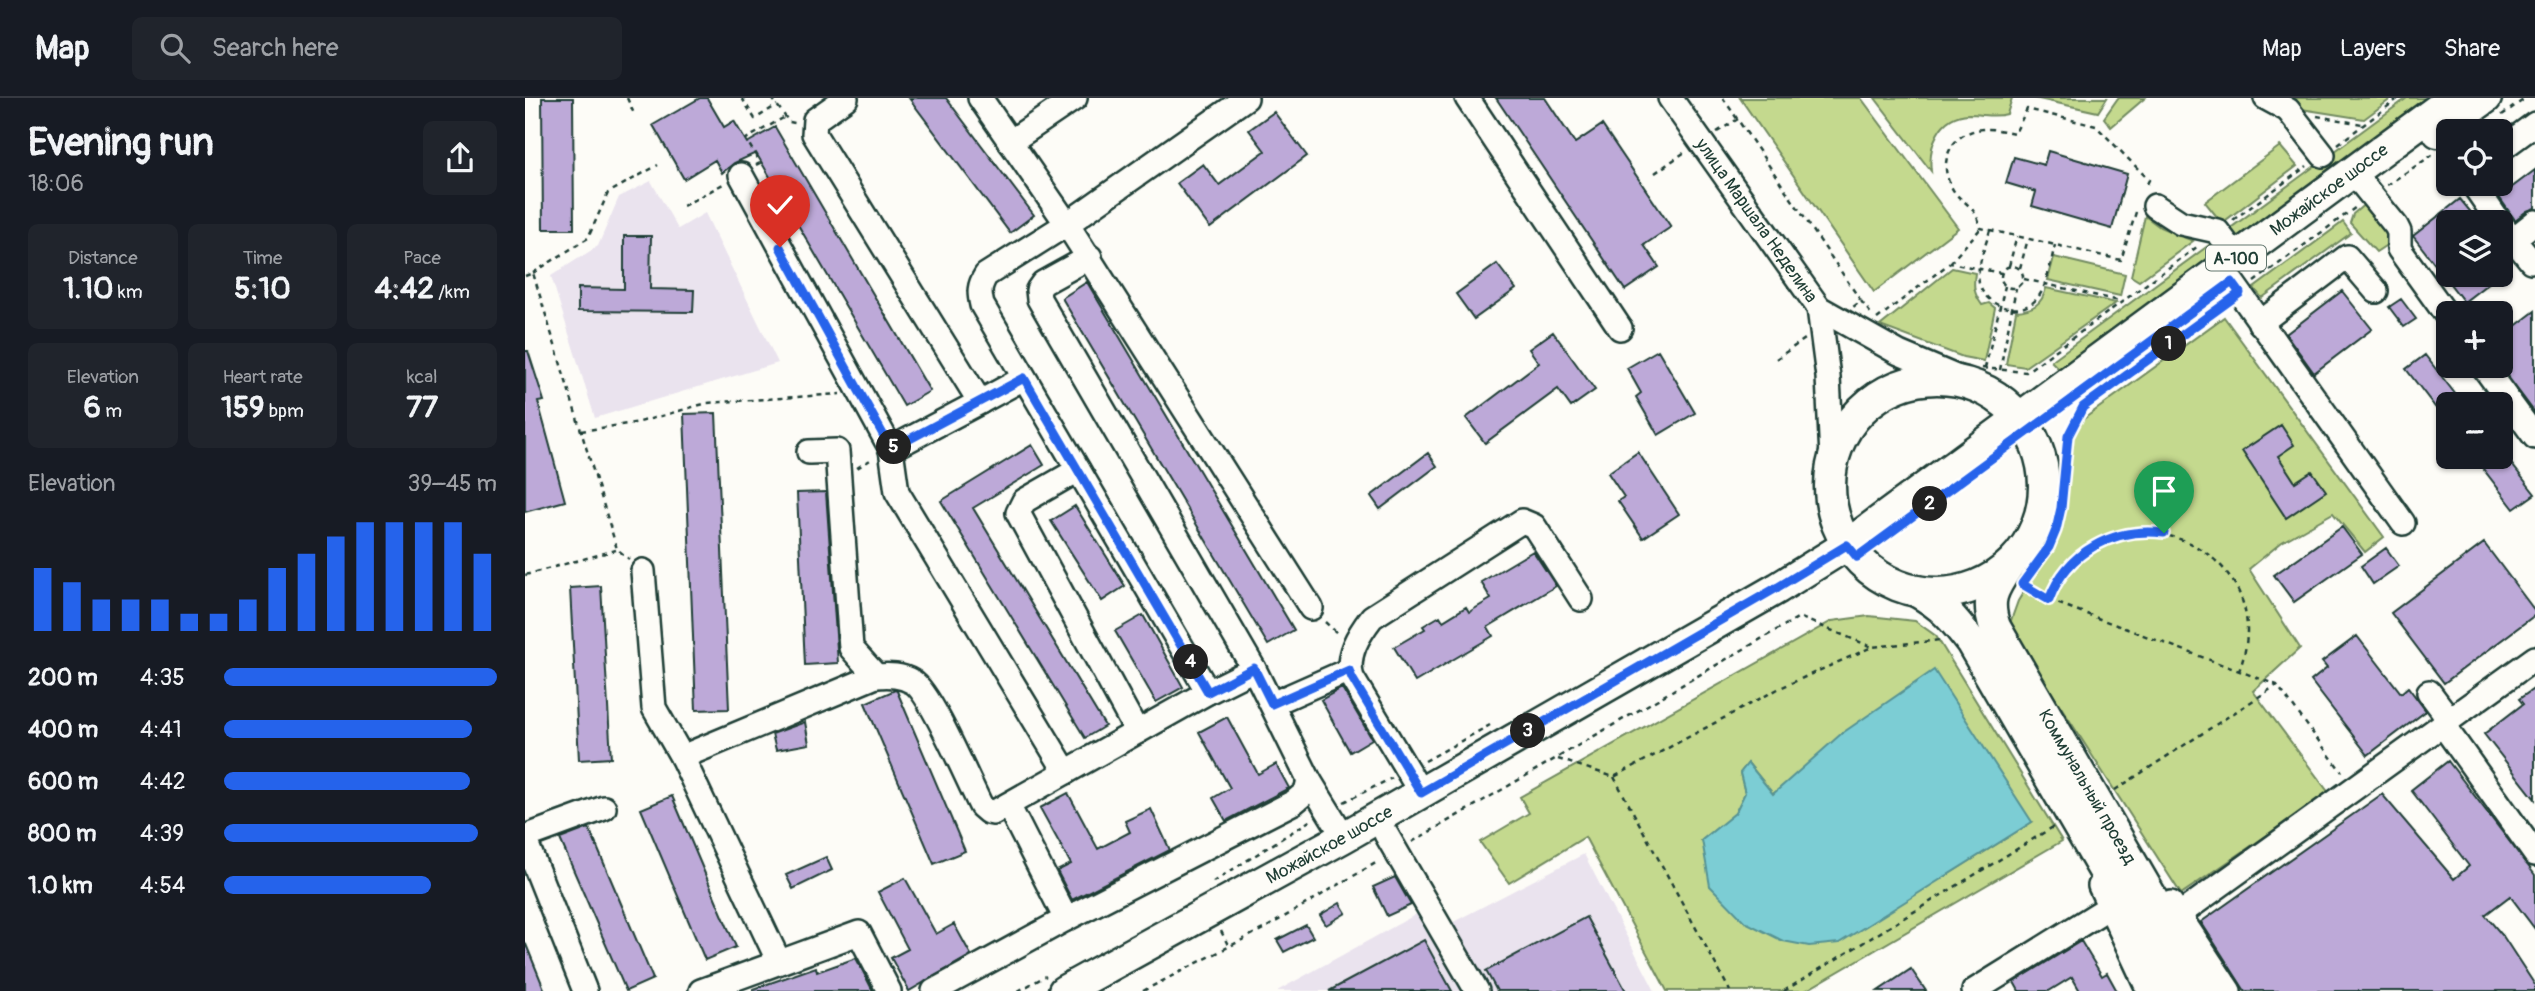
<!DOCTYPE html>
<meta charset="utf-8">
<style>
:root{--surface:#171b24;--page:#20242c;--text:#f1f3f6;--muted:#9ea1a6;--line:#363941;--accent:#2563eb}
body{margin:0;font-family:Pangolin,sans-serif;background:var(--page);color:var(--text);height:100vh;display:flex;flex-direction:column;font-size:26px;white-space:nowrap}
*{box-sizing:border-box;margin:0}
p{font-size:23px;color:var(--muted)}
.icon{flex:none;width:38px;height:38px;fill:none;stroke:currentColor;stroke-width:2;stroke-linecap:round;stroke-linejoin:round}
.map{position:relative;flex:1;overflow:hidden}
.sheet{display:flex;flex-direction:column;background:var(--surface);width:525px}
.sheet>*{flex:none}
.fabs{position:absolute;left:1911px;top:21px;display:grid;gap:14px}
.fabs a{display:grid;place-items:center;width:77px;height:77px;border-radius:10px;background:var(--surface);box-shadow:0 2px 5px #0004;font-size:35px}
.pin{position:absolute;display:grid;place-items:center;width:60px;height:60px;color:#fff;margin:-72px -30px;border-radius:50% 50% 50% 0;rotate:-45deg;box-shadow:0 0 7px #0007}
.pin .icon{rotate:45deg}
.km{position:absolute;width:35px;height:35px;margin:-18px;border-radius:50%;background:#222;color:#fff;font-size:19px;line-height:35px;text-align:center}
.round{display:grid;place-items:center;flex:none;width:74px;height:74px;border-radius:10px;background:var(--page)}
.head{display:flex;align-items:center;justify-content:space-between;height:119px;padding:0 28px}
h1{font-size:38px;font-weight:700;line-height:52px}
.figures{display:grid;grid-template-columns:repeat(3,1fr);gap:10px;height:119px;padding:7px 28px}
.figures div{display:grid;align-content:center;border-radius:10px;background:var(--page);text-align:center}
.figures b{font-size:30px;font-weight:700}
.figures small{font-size:19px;font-weight:400}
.figures p{font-size:19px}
.chart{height:196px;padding:14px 28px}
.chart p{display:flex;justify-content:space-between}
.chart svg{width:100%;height:126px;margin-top:7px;stroke:var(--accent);stroke-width:6}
ul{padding:0 28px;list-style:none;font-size:23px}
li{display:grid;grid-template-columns:112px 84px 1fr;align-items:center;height:52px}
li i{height:18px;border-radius:9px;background:var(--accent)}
header{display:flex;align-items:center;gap:42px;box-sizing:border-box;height:98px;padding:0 35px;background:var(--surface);border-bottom:2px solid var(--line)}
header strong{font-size:33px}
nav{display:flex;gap:38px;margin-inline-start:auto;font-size:24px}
.search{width:490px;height:63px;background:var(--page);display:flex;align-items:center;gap:18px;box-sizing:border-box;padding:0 24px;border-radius:10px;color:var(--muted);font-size:26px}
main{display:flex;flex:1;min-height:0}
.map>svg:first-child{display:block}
.built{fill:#eae3ee}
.green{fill:#c4d98e;stroke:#728b61;stroke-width:2;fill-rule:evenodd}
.water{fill:#7ccdd4;stroke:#579394;stroke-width:2}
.building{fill:#bda9d8;stroke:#1f3d34;stroke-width:2}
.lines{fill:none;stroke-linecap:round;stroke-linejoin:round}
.minor-casing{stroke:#1f3d34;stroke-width:28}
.major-casing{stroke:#1f3d34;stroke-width:35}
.path{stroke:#1f3d34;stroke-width:2.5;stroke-dasharray:5 5;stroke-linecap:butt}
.minor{stroke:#fdfcf7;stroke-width:23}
.major{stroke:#fdfcf7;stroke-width:30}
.route-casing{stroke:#fff;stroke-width:14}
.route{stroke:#2563eb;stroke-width:9}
.labels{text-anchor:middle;stroke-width:7;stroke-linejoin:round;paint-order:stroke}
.shield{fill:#fdfcf7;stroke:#62766e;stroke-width:2}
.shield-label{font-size:16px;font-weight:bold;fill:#1f3d34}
.street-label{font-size:18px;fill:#1f3d34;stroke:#fdfcf7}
</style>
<header>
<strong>Map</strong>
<div class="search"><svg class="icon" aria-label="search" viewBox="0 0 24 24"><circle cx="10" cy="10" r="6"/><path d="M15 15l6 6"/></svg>Search here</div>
<nav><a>Map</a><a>Layers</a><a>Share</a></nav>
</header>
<main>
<section class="sheet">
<div class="head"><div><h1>Evening run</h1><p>18:06</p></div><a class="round"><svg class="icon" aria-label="share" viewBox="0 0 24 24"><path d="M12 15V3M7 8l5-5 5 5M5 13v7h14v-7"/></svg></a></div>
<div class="figures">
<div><p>Distance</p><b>1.10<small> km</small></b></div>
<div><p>Time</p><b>5:10</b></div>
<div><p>Pace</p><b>4:42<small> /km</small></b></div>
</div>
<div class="figures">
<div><p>Elevation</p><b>6<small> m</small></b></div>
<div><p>Heart rate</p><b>159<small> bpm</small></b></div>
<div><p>kcal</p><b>77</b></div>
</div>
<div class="chart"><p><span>Elevation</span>39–45 m</p>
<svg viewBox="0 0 160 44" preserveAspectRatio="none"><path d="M5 44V22M15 44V27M25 44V33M35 44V33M45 44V33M55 44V38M65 44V38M75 44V33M85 44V22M95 44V17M105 44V11M115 44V6M125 44V6M135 44V6M145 44V6M155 44V17"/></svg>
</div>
<ul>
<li><b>200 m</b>4:35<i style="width:100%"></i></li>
<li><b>400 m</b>4:41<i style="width:91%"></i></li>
<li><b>600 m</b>4:42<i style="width:90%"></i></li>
<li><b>800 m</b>4:39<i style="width:93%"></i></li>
<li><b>1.0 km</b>4:54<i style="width:76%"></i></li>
</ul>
</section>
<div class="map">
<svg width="2010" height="893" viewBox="0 0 2010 893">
<rect width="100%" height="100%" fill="#fdfcf7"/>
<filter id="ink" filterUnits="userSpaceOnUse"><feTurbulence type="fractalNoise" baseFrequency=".0143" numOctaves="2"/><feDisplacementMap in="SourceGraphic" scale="14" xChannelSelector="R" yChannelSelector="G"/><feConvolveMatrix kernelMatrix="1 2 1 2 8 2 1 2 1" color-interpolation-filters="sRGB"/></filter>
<g filter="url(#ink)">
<path class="built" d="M126,83l27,48 27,-16 73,150 -183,55 -44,-142 47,-30 21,-49z
M1059,756l71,137h-378l145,-80 16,19z"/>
<path class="green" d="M1215,0h121l97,130 -84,64z
M1350,0h137l-5,16c-13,4 -24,0 -38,0 -30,1 -41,32 -38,57z
M1509,0h73l-9,14z
M1593,0h27l-34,29 -7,-9z
M1761,0h106l-28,21 -75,-12z
M1882,0h27l-195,144 -11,-12z
M1755,48l17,20 -75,57 -17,-21z
M1841,105l28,37 -18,12 -26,-29 3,-9z
M1620,118l15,11 33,14 -54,40 -8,-5z
M1818,124l8,11 -89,65 -8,-10z
M1691,142l7,12 -160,121 -12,-12z
M1529,159l71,17 -5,22 -72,-16z
M1427,170l23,5c-2,14 -1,21 7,32l7,-2 6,5 -11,53 -21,-4 -83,-31z
M1521,190l70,15 -91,64 -19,-3 10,-53c16,-1 26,-6 30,-23z
M1699,219l160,220 -19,15 -32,-39 -51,29 -33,27 51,79 -47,43 76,102 -148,101 -172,-268 9,-25 39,-63 10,-59v-48z
M1344,518l46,5 21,15 126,205 -257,150h-138l-82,-154 -76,46 -29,-41 49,-29 -9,-16 312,-176zM1223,665l25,31 32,-26 227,54 -86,54 -244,-36 33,-26 10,-21 -5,-20z"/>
<path class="water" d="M1409,572l98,152 -193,121 -30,3 -26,-5 -38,-19 -35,-36 -8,-46 33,-27 10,-20 -5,-20 8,-10 25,31 68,-60z"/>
<path class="building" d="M17,0h31l1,131h-31z
M175,0h7l17,29 10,-6 13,22 28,-16 155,264 -26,15 -148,-253 -22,10 -12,10 -7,-13 -31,19 -31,-54z
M384,0h37l88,117 -24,18z
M971,0h49l30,45 27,-18 69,102 -27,18 15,22 -34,23z
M749,14l33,44 -97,72 -33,-45 26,-19 16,21 46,-34 -16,-21z
M1523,53l79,23 -15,55 -80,-23 4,-14 -30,-9 8,-26 30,8z
M2010,72v38l-8,3 -12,9 -16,-23z
M1935,101l19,23h-31v53h51l-35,27 -51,-66z
M99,138h27l-1,53 44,1 -1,22 -115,-1v-23l46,1z
M972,166l19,25 -42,30 -18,-25z
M562,184l207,348 -26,15 -206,-347z
M1817,193l30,38 -58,44 -28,-39z
M1876,201l15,20 -12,8 -15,-20z
M2010,213v102l-35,-47 1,-29z
M1028,234l42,58 -24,17 -13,-18 -73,54 -19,-25 73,-55 -10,-14z
M1133,252l37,63 -37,22 -22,-38 5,-4 -14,-25z
M0,253h3l16,50 -6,1 27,99 -40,11z
M1900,257l38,49h-15v20l-42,-55z
M191,315l13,296 -33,1 -12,-296z
M1756,327l13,20 -16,11 17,26 17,-11 14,20 -40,27 -44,-67z
M507,347l12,20 -71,43 132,218 -20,12 -144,-237z
M1113,354l41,62 -36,24 -25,-37 6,-4 -16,-24z
M903,355l9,13 -57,43 -9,-13z
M1949,359h32l29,37 -21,15z
M301,394l12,171 -33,2 -8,-172z
M550,408l50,80 -23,15 -51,-80z
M1817,429l20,27 -68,48 -20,-27z
M1959,445l51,68v4l-91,68 -53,-70z
M1861,450l13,18 -26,18 -12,-18z
M1008,453l23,35 -68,41 5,9 -78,46 -21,-35 31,-18 -2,-3 17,-10 3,5 23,-14 3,5 22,-13 -10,-17z
M76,488l10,172 -32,2 -9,-172z
M618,517l40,72 -27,15 -41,-71z
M1832,538l44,57 7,-6 18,24 -58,44 -57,-74 16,-13 -5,-6z
M817,590l30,51 -22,13 -29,-52z
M2010,590v111l-51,-65 39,-30 -4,-5z
M370,592l2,1 68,160 -31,13 -69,-161z
M702,619l31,57 18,-10 13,24 -63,33 -13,-23 17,-10 -31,-56z
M280,624l4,22 -33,6 -4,-16z
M1923,663l87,114v54l-25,-33 -25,19 18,21 32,49v6h-290l-44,-69 181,-128 72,85 15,-13 -58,-76z
M543,695l30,56 32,-17 -5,-11 26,-12 19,41 -98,50 -15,-29 14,-7 -31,-56z
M147,698l64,151 -31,13 -64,-151z
M64,730l64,151 -27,12 -66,-152z
M301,759l6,13 -39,19 -7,-14z
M870,779l16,28 -24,11 -14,-29z
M380,780l31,56 18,-10 17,31 -62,36 -18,-33 17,-9 -30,-57z
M815,805l6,10 -20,12 -6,-10z
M1061,819l40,74h-129l-11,-20z
M781,827l7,12 -29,15 -7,-12z
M899,842l28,51h-123z
M1556,843l21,35 5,-3 10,18h-37l-8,-14 -23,14h-30l-5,-9z
M0,844l20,49h-20z
M331,860l17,33h-120v-2l63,-22 1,5z
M1386,871l15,22h-48z"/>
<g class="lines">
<defs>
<g id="minor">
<path d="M455,0l87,126 -81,51c-7,11 -7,17 -4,30l226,387 46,-23 55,111 35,57"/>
<path d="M721,0l-179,126 244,384"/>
<path d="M942,0l153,230"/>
<path id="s1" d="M1145,0l149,210 80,45 71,30"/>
<path d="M1741,0l22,12 35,45"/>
<path d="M485,44l65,-44"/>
<path d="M1976,51l34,-25"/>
<path d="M216,77l150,274 89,-47 -166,-268 1,-14 31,-22"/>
<path d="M1948,86l26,38"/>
<path d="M1838,87l33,41 3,6v17l49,68"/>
<path d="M1630,108l26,17 36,8 20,26"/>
<path d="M1976,126l30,37"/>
<path d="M1987,142l23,-18"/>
<path d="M565,159l-47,26 -5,7 1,9 215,370"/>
<path d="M1707,184l171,241"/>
<path d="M1294,210l9,69 4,81"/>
<path d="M1735,225l87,-66 29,34"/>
<path d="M1958,268l52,71"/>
<path d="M455,304l44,-24"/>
<path d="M366,351l6,43 169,280"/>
<path d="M284,354l28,-1 14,197 25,28"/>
<path d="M553,372l-54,31 -6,12 119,219"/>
<path d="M118,473l11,137 28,49 194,-81c14,-1 25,-1 37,6 18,11 56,101 68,124l7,6 5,1 215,-121"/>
<path d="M1904,594l21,28"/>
<path d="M747,606l77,-34"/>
<path d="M1918,627l92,129"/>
<path d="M157,659l97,205"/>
<path d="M896,695l-69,-115c-7,-23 7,-44 20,-61l150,-96 12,5 47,73"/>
<path d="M483,707l58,114"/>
<path d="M861,736l91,157"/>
<path d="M0,739l79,-29"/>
<path d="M0,742l60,151"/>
<path d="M1575,788l49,105"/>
<path d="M1646,805l58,88"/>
<path d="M1655,816l355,-256"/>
<path d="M176,893l158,-58 30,58"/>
<path d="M409,893l132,-72 228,-117 12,-10 3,-12"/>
<path d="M1449,893l135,-84"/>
</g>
<g id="major">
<path d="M1913,34l48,-34"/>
<circle cx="1412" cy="388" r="107"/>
<path id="s2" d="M1482,470c-15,22 -21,33 -12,59l211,364"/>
<path d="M1391,493c27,15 37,27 55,51l203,349"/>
<path id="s3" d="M539,893l280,-154 434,-249 69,-43 606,-447"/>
</g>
</defs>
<use href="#minor" class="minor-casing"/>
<use href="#major" class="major-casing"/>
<path class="path" d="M102,0l8,18
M217,0l13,21 22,-14
M247,0l17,24 6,1
M1198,0l138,203 -8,6
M1977,17l24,-17
M1792,18l45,8
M1192,34l21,-13
M1813,46l61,-46
M231,67l4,-2 -14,-24 39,-22
M1130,75l30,-21
M1862,87l47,-31
M158,108l40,-22
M1611,114l-15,48 -131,-30 -9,-2c-2,-6 -5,-15 -10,-20 -8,-9 -15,-10 -21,-24 -11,-23 1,-49 27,-54 12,-3 26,1 38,3l12,-24 69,17 53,54 -4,8
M1708,122l74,-54
M1465,132c-4,15 -14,37 -11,53 6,25 44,36 60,13 9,-13 12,-36 16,-51
M1425,165l31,-35
M1476 179a11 11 0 1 1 22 0a11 11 0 1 1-22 0Z
M1484,168l8,-30
M1495,170l8,-29
M8,175l55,-35 20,-45 50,-28
M0,178l8,-3 84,276 12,10
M1499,181l100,23
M1729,184l102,-75
M1336,203l11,14
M1352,221l73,-56 51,10
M1251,261l29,-20
M1457,270l44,4 171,-125
M1460,270l20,-82
M1475,272l16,-82
M56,333l59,-9 67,-19 133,-9
M332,370l15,-9
M1504,476l20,-27 7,-18 5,-21 7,-72 15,-29 141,-102
M0,477l91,-25
M1498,487l26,15 228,85 65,87
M1524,502c49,-129 239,-56 190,71
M800,524l13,12
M1033,661l56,18 164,-88 94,-42 68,-7
M900,663l65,-36
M1089,679l116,214
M1590,692l162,-105
M819,704l48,-24
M887,744l387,-225 73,30
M688,784l98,-62
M696,833l8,16
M493,893l28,-15
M618,893l124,-64 112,-66
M1259,893l269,-164"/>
<use href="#minor" class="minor"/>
<use href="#major" class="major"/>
</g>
</g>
<g class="lines" filter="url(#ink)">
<defs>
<path id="route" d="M255,149l111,202 133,-71 184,314 46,-24 18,36 77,-34 3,8 69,115 357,-206 69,-42 10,12 375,-275 8,11 -157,114 -15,29 -7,72 -5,22 -7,17 -27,37 27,16c18,-49 65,-73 115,-67"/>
</defs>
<use href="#route" class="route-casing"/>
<use href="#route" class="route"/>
</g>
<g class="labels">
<rect class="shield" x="1681" y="147.5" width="60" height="25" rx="5"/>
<g class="shield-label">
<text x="1711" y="166">А-100</text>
</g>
<g class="street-label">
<text dy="6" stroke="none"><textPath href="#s3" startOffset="1500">Можайское шоссе</textPath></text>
<text dy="6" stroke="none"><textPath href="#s1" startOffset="150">улица Маршала Неделина</textPath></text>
<text dy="6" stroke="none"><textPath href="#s2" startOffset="248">Коммунальный проезд</textPath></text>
<text dy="6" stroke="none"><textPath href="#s3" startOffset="303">Можайское шоссе</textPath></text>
</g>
</g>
</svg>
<div class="fabs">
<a><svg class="icon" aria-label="locate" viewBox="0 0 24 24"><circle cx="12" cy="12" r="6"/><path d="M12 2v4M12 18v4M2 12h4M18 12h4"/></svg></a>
<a><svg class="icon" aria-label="layers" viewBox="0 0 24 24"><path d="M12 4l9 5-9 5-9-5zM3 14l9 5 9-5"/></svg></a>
<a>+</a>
<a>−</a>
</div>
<div class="pin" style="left:1639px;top:435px;background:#1e9e55"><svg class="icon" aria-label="arrive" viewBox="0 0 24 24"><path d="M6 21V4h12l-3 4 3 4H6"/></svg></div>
<div class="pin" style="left:255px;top:149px;background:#d93025"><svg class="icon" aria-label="check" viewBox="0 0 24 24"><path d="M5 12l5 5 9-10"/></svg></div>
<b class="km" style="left:1644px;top:246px">1</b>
<b class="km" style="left:1405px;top:406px">2</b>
<b class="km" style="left:1003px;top:633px">3</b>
<b class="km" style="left:666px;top:564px">4</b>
<b class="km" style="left:369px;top:349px">5</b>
</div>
</main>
